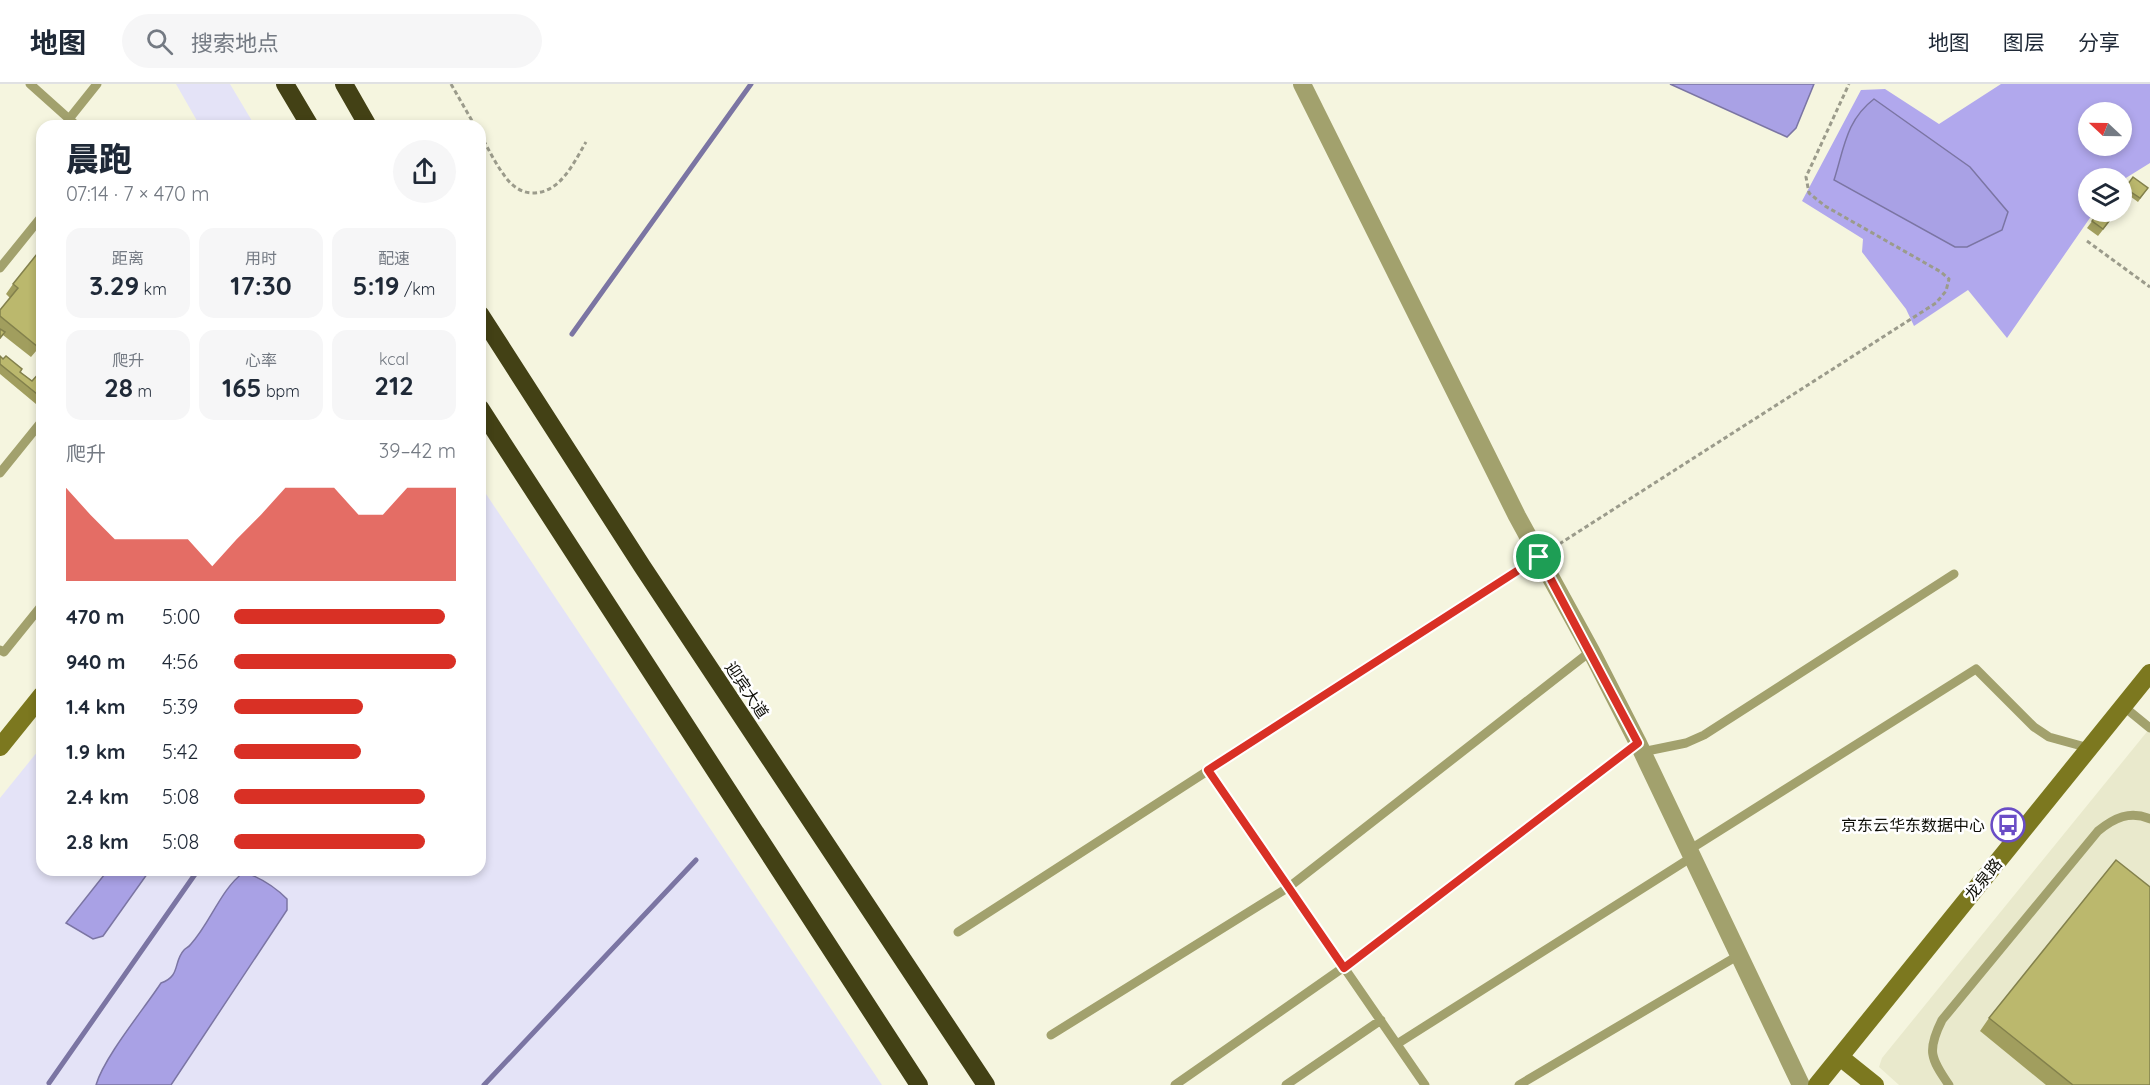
<!DOCTYPE html>
<html lang="zh">
<meta charset="utf-8">
<style>
:root{--surface:#fff;--page:#f6f6f7;--text:#1f2937;--muted:#747a83;--line:#e0e1e3;--accent:#d93025}
body{margin:0;font-family:Quicksand,"Noto Sans SC",sans-serif;background:var(--page);color:var(--text);height:100vh;display:flex;flex-direction:column;font-size:22px;white-space:nowrap}
*{box-sizing:border-box;margin:0}
p{font-size:20px;color:var(--muted)}
.icon{flex:none;width:33px;height:33px;fill:none;stroke:currentColor;stroke-width:2;stroke-linecap:round;stroke-linejoin:round}
.map{position:relative;flex:1;overflow:hidden}
.side{position:absolute;left:36px;top:36px;width:450px;height:756px;display:flex;flex-direction:column;background:var(--surface);border-radius:18px;box-shadow:0 3px 9px #0003}
.side>*{flex:none}
.needle{width:39px;rotate:292deg}
.buttons{position:absolute;left:2078px;top:18px;display:grid;gap:12px}
.buttons a{display:grid;place-items:center;width:54px;height:54px;border-radius:50%;background:var(--surface);box-shadow:0 3px 9px #0003;font-size:30px}
.pin{position:absolute;display:grid;place-items:center;width:51px;height:51px;color:#fff;margin:-26px;border:3px solid #fff;border-radius:50%;box-shadow:0 2px 6px #0007}
.round{display:grid;place-items:center;flex:none;width:63px;height:63px;border-radius:32px;background:var(--page)}
.headline{display:flex;align-items:center;justify-content:space-between;height:102px;padding:0 30px}
h1{font-size:33px;font-weight:800;line-height:45px}
.stats{display:grid;grid-template-columns:repeat(3,1fr);gap:9px;height:102px;padding:6px 30px}
.stats div{display:grid;align-content:center;border-radius:15px;background:var(--page);text-align:center}
.stats b{font-size:26px;font-weight:800}
.stats small{font-size:16px;font-weight:400}
.stats p{font-size:16px}
.chart{height:168px;padding:12px 30px}
.chart p{display:flex;justify-content:space-between}
.chart svg{width:100%;height:108px;margin-top:6px;fill:var(--accent);opacity:.7}
ul{padding:0 30px;list-style:none;font-size:20px}
li{display:grid;grid-template-columns:96px 72px 1fr;align-items:center;height:45px}
li i{height:15px;border-radius:8px;background:var(--accent)}
header{display:flex;align-items:center;gap:36px;box-sizing:border-box;height:84px;padding:0 30px;background:var(--surface);border-bottom:2px solid var(--line)}
header strong{font-size:28px}
nav{display:flex;gap:33px;margin-inline-start:auto;font-size:21px}
.search{width:420px;height:54px;background:var(--page);display:flex;align-items:center;gap:15px;box-sizing:border-box;padding:0 21px;border-radius:33px;color:var(--muted);font-size:22px}
.map>svg:first-child{display:block}
.built{fill:#e9e9cc}
.green{fill:#e4e3f7}
.forest{fill:#b1a8ed;fill-rule:evenodd}
.water{fill:#a9a1e5;stroke:#7b75a3;stroke-width:1.5}
.lines{fill:none;stroke-linecap:round;stroke-linejoin:round}
.stream{stroke:#7b75a3;stroke-width:5}
.path{stroke:#9b9b8b;stroke-width:3;stroke-dasharray:4.5 3;stroke-linecap:butt}
.lane{stroke:#a2a16d;stroke-width:9}
.street{stroke:#a2a16d;stroke-width:18}
.secondary{stroke:#7c781f;stroke-width:18}
.highway{stroke:#434115;stroke-width:18}
.wall{fill:#a19e5e}
.building{fill:#bbb86d;stroke:#83814c;stroke-width:1.5}
.route-casing{stroke:#fff;stroke-width:12}
.route{stroke:#d93025;stroke-width:8}
.labels{text-anchor:middle;stroke-width:5;stroke-linejoin:round;paint-order:stroke}
.street-label{font-size:16px;fill:#0f0f08;stroke:#fff}
.poi-label{font-size:16px;fill:#0f0f08;stroke:#fff;text-anchor:end}
</style>
<header>
<strong>地图</strong>
<div class="search"><svg class="icon" aria-label="search" viewBox="0 0 24 24"><circle cx="10" cy="10" r="6"/><path d="M15 15l6 6"/></svg>搜索地点</div>
<nav><a>地图</a><a>图层</a><a>分享</a></nav>
</header>
<div class="map">
<svg width="2150" height="1001" viewBox="0 0 2150 1001">
<rect width="100%" height="100%" fill="#f5f5df"/>
<path class="built" d="M2150,644v357h-251l-20,-18 3,-9z"/>
<path class="green" d="M176,0h54l25,42h-55z
M480,401l402,600h-882v-287l42,-52v124h438z"/>
<path class="forest" d="M2001,0h149v79l-29,18v-3h-33v34h6l-87,126 -39,-48 -54,36 -8,-17 -44,-57 1,-13 -61,-38 59,-111 24,-1 54,35zM2088,28h33v34h-33z"/>
<path class="water" d="M1670,0h144l-18,44 -9,9z
M1874,15l96,68 38,45 -6,18 -35,17h-12l-121,-67c10,-31 12,-60 40,-81z
M108,786h42l-47,66 -10,3 -27,-16z
M244,788c17,6 30,14 43,27v11l-116,175h-75c8,-28 48,-76 65,-102 20,-7 12,-21 23,-33 2,-2 5,-3 7,-6 20,-22 29,-54 53,-72z"/>
<g class="lines">
<path class="stream" d="M572,250l179,-250
M49,999l149,-213
M484,1001l212,-225"/>
<path class="path" d="M451,0l24,42
M480,50c8,14 15,29 24,41 6,9 15,17 27,18 29,1 42,-29 55,-51
M2087,157l63,46
M1553,464l383,-245 10,-12 3,-12 -8,-7 -116,-66 -16,-13 -3,-16 43,-93"/>
<path class="lane" d="M30,0l47,42
M69,35l28,-35
M0,184l42,-52
M0,389l42,-52
M0,566l4,2 38,-47
M2123,622l27,22
M1642,668l44,-9 18,-8 250,-161
M1208,686l217,315
M1689,766l287,-181 58,58 15,10 40,11
M958,848l581,-375
M1051,951l238,-148 302,-236
M1397,960l295,-187
M1175,1001l169,-118 294,-224
M1286,1001l95,-65
M1519,1001l220,-130
M1949,1001c-19,-27 -22,-35 -7,-65l156,-189c16,-13 32,-21 52,-12"/>
<path class="street" d="M1302,0l215,432 74,135 47,92 163,342"/>
<path class="secondary" d="M0,663l42,-52
M1840,973l35,28
M1817,1001l333,-412"/>
<path class="highway" d="M285,0l25,42
M344,0l24,42
M480,230l162,252 344,519
M480,324l439,677"/>
</g>
<path class="wall" d="M2133,93l15,11 -10,14 -15,-11z
M2099,128h18l-19,24 -11,-8z
M42,174v86l-11,13 -28,-22 -3,4v-29l10,-12 -4,-4 7,-10z
M0,272l32,25 10,-11v39l-42,-35z
M1989,934l161,67h-104l-66,-54z"/>
<path class="building" d="M2133,93l15,11 -8,10 -15,-10z
M2121,110l6,4 -6,8z
M2099,128h17l-13,17 -11,-8z
M37,170l5,4v85l-4,4 -38,-31v-6l18,-22 -5,-4z
M0,245l5,3 -5,6z
M0,272l3,3 3,-3 16,13 -2,3 12,9 10,-11v28l-42,-34z
M2116,776l34,27v198h-77l-84,-67z"/>
<g class="lines">
<defs>
<path id="route" d="M1539,473l99,186 -294,225 -136,-198z"/>
</defs>
<use href="#route" class="route-casing"/>
<use href="#route" class="route"/>
</g>
<defs>
<symbol id="bus-ring" viewBox="-11 -11 22 22"><circle r="9.5" fill="#fff" stroke="#6a4dc6" stroke-width="1.5"/><path d="M-5-6H5V4H4V6H2V4H-2V6H-4V4H-5ZM-3.5-4V0h7V-4ZM-3.5 1.2v1.5H-2V1.2ZM2 1.2v1.5H3.5V1.2Z" fill="#6a4dc6"/></symbol>
</defs>
<g fill-rule="evenodd">
<use href="#bus-ring" x="1989" y="722" width="38" height="38"/>
</g>
<g class="labels">
<g class="street-label">
<text transform="translate(747 606) rotate(56)" y="6">迎宾大道</text>
<text transform="translate(1983 795) rotate(-51)" y="6">龙泉路</text>
</g>
<g class="poi-label">
<text x="1985" y="747">京东云华东数据中心</text>
</g>
</g>
</svg>
<div class="buttons">
<a><svg class="needle" viewBox="-14 -14 28 28"><path d="M0-13l5 13h-10z" fill="#e53935"/><path d="M0 13l5-13h-10z" fill="#747a83"/></svg></a>
<a><svg class="icon" aria-label="layers" viewBox="0 0 24 24"><path d="M12 4l9 5-9 5-9-5zM3 14l9 5 9-5"/></svg></a>
</div>
<div class="pin" style="left:1539px;top:473px;background:#1e9e55"><svg class="icon" aria-label="arrive" viewBox="0 0 24 24"><path d="M6 21V4h12l-3 4 3 4H6"/></svg></div>
<section class="side">
<div class="headline"><div><h1>晨跑</h1><p>07:14 · 7 × 470 m</p></div><a class="round"><svg class="icon" aria-label="share" viewBox="0 0 24 24"><path d="M12 15V3M7 8l5-5 5 5M5 13v7h14v-7"/></svg></a></div>
<div class="stats">
<div><p>距离</p><b>3.29<small> km</small></b></div>
<div><p>用时</p><b>17:30</b></div>
<div><p>配速</p><b>5:19<small> /km</small></b></div>
</div>
<div class="stats">
<div><p>爬升</p><b>28<small> m</small></b></div>
<div><p>心率</p><b>165<small> bpm</small></b></div>
<div><p>kcal</p><b>212</b></div>
</div>
<div class="chart"><p><span>爬升</span>39–42 m</p>
<svg viewBox="0 0 160 44" preserveAspectRatio="none"><path d="M0 44V6L10 17L20 27L30 27L40 27L50 27L60 38L70 27L80 17L90 6L100 6L110 6L120 17L130 17L140 6L150 6L160 6V44z"/></svg>
</div>
<ul>
<li><b>470 m</b>5:00<i style="width:95%"></i></li>
<li><b>940 m</b>4:56<i style="width:100%"></i></li>
<li><b>1.4 km</b>5:39<i style="width:58%"></i></li>
<li><b>1.9 km</b>5:42<i style="width:57%"></i></li>
<li><b>2.4 km</b>5:08<i style="width:86%"></i></li>
<li><b>2.8 km</b>5:08<i style="width:86%"></i></li>
</ul>
</section>
</div>
